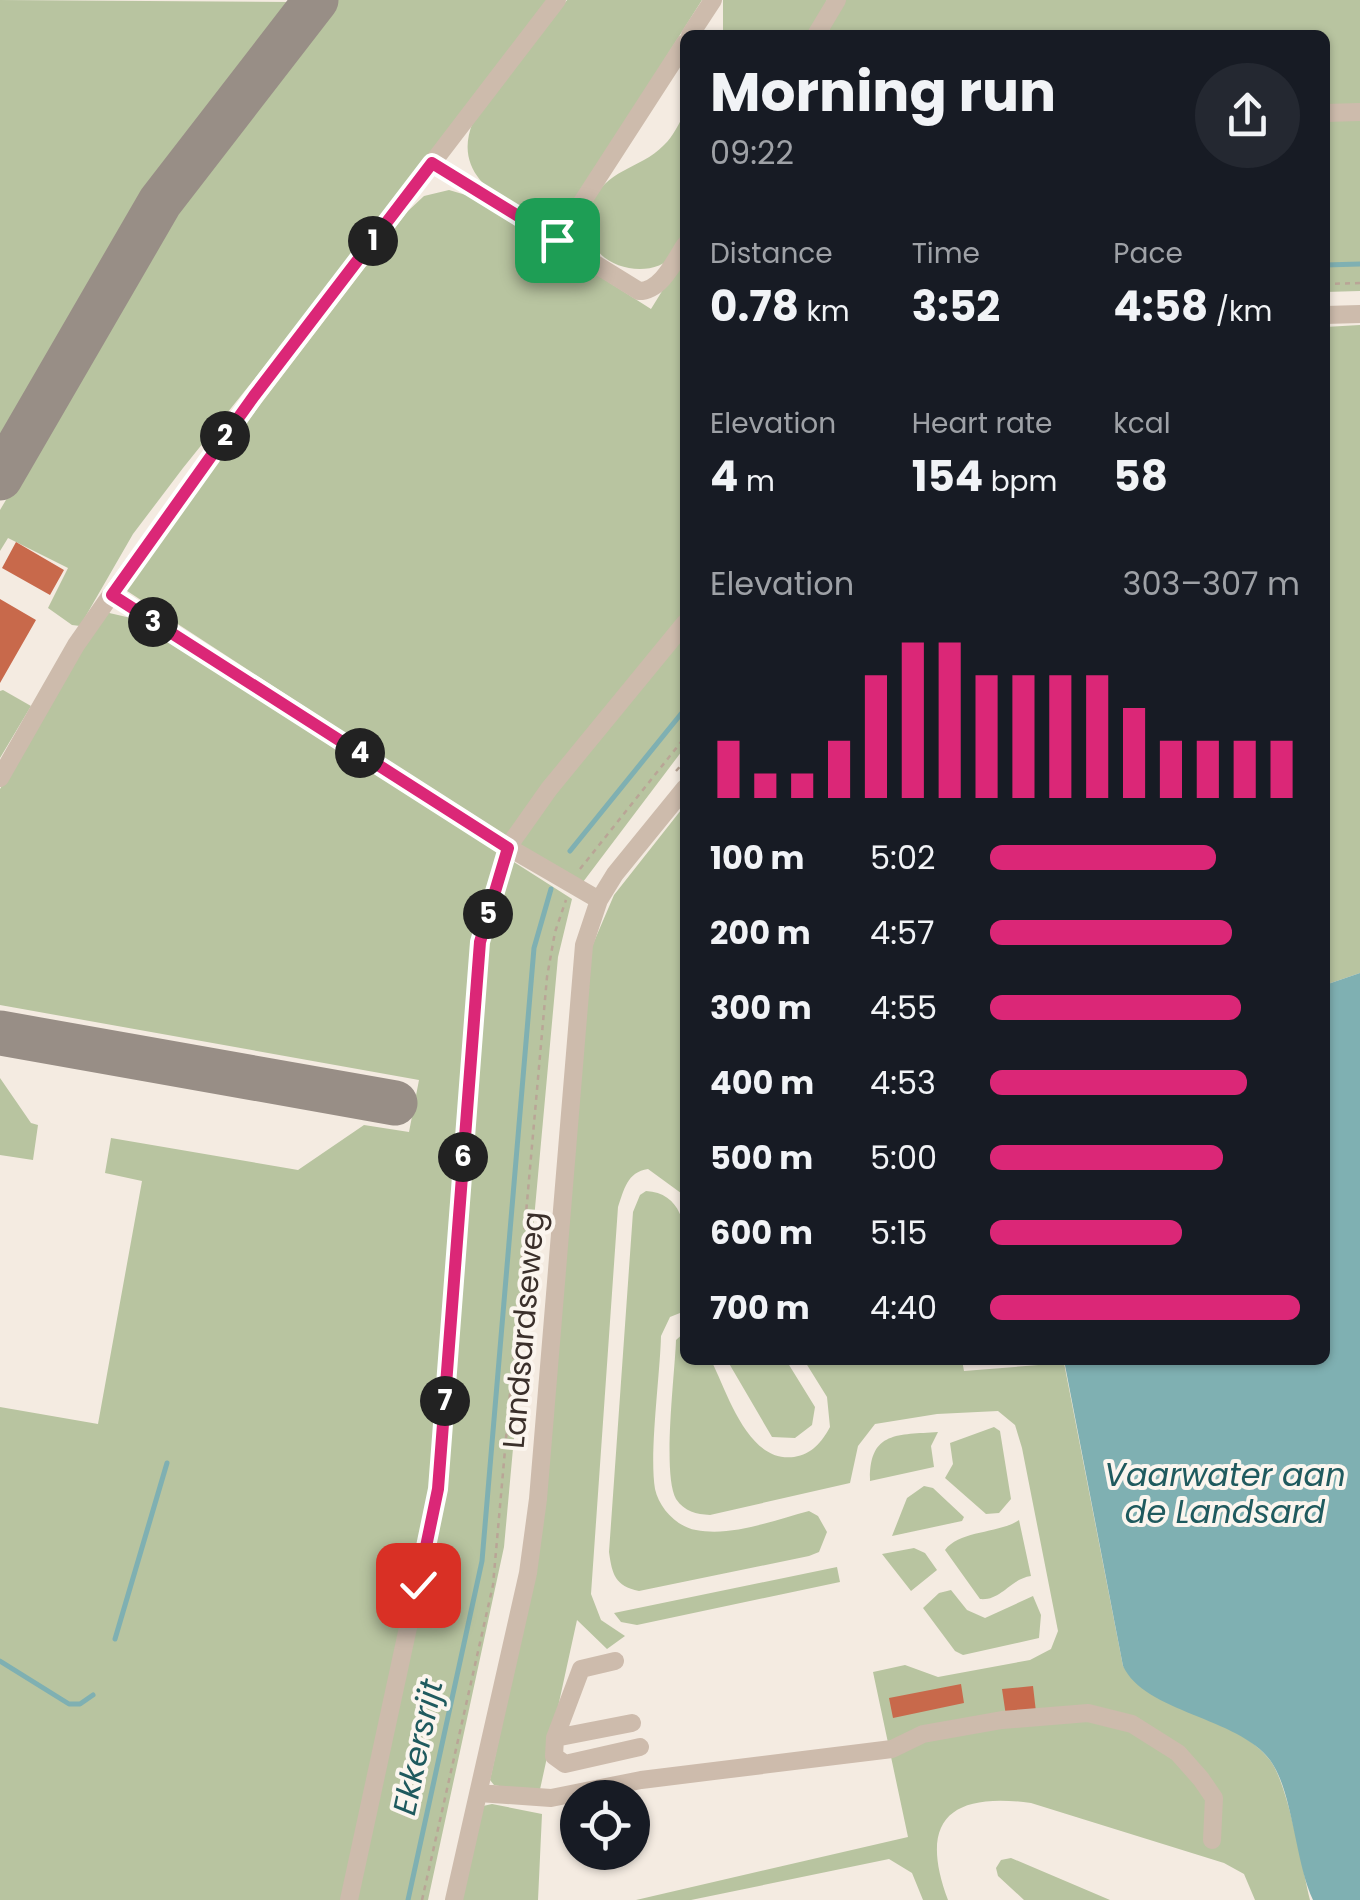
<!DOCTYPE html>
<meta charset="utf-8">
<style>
:root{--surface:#171b24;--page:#242831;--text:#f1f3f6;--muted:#9ea1a6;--accent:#db2777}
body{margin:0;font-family:Poppins,sans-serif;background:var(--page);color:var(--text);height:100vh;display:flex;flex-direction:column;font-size:38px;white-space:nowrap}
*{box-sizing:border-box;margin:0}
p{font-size:32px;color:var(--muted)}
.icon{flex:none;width:55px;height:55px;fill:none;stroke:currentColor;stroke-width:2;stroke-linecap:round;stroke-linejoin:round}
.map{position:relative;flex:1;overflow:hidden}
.details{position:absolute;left:680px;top:30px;width:650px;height:1335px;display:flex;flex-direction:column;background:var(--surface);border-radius:15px;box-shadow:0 2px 8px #0004}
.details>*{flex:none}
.fabs{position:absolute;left:560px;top:1780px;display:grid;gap:20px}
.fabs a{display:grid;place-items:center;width:90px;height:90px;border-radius:50%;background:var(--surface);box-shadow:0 2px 8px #0004;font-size:50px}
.pin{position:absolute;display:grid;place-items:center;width:85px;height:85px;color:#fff;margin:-42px;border-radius:20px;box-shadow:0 5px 15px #0006}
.km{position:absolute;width:50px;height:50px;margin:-25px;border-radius:50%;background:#222;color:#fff;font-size:28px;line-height:50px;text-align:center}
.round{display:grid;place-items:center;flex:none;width:105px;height:105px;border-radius:52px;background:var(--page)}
.overview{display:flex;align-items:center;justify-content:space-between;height:170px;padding:0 30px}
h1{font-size:55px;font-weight:700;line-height:75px}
.stats{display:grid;grid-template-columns:repeat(3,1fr);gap:15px;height:170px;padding:10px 30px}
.stats div{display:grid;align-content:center}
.stats b{font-size:42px;font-weight:700}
.stats small{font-size:28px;font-weight:400}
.stats p{font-size:28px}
.chart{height:280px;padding:20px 30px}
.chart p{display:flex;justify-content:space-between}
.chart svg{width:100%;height:180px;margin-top:10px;stroke:var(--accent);stroke-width:6}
ul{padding:0 30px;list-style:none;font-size:32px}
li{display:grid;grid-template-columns:160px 120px 1fr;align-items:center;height:75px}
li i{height:25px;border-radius:12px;background:var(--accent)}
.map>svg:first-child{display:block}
.green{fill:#b8c4a0}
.water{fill:#7fb0b2}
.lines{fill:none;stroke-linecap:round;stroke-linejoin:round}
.stream{stroke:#7fb0b2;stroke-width:5}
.taxiway{stroke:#988e86;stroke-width:45}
.building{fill:#c8694b}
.path{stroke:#b9a596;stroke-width:2.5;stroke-dasharray:5 5;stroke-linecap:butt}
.minor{stroke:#cdbbac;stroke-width:18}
.route-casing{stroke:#fff;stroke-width:20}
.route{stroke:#db2777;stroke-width:12}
.labels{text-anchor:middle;stroke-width:8;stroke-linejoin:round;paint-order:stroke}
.street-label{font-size:30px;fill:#3b302b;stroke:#fbf5ee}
.water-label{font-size:32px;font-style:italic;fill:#1f5a5e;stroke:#fbf5ee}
</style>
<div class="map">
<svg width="1360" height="1900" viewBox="0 0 1360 1900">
<rect width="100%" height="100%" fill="#f4ebe1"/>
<path class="green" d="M0,0l292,2 -154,198 -138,245z
M333,0h215l-202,265 -163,203 -50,66 -53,92 -8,-1 -24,-17 20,-40 -60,-30 -8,13v-41l187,-315z
M567,0h135l-125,198 -19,13 -26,4c-40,-18 -79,-45 -59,-93z
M723,0h104l-15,35h-89z
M845,0h515v291l-35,1v-257h-488l-8,-5z
M685,113c0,26 6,103 0,123 -18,60 -116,31 -95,-28 15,-41 49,-37 74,-63 9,-8 15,-22 21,-32z
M449,190l27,8 175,111 34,-55v493l-105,139 -459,-299 287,-376 16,-15z
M1360,325v648l-35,12v-658z
M105,612l26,6 441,281 -14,58 -54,590 -76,353h-428v-493l98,17 44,-243 -37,-8 6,-35 187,32 66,-45 45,7 10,-52 -419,-75v-216z
M3,690l28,16 -31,52v-67z
M685,805v391l-37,-27c-21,3 -24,21 -30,38l-27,387 10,26 24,16 -18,13 -30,-29 -38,174 -45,-9 -4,-5 28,-129 72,-700 24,-56z
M0,1078l31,45 7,2 -5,35 -33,-5z
M646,1191c55,3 39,83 39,120l-15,6 -9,19c-1,40 -12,117 -6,153 4,19 22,38 41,41 36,7 79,-10 113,-19l9,5 9,16 -8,20 -10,4 -170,35c-24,-5 -27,-17 -30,-39l24,-340 7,-17z
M685,1332v28h26c17,34 37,103 83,97 18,-3 28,-15 36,-30l-3,-30 -23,-37h158l2,11 100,-8 59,303c36,48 112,49 147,94 18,24 32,107 40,140h-55l-11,-26 -20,-11 -193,-60c-81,-11 -113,17 -83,97h-25l-11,-27 -23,-14 -198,41h-55l272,-63 -35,-165 32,-7 33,12 92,-17 21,-11 7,-18 -36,-183 -7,-23 -17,-14 -61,3 -62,10 -17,22 -8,37 -140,32c-14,-1 -25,-3 -34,-16 -14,-25 -1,-126 0,-159z
M727,1360h59l29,47 -3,18 -17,13 -23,-1z
M994,1427l6,4 11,68 -12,14 -13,1 -41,-36 8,-14 -3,-21z
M938,1432l-7,14 3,21 -64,14c-1,-50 27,-46 68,-49z
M924,1486l9,2 31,29 -2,4 -70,15 15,-38z
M1019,1520l12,56c-21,3 -30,25 -51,23l-35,-49c15,-20 53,-16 74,-30z
M914,1548l11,5 12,17 -26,21 -29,-37z
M837,1567l3,15 -203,43 -16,-3 -7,-9z
M951,1590l16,20 18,8 48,-22 8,19 -2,23 -76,17 -8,-4 -32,-43 16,-15z
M492,1804l50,10 -4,86h-77l22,-94z
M1011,1858l99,42h-86l-26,-24 -2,-8 5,-8z"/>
<path class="water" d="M1360,973v927h-47c-18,-38 -20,-109 -43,-140 -32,-43 -125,-47 -147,-94l-59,-306h261v-375z"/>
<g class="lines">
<path class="stream" d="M1325,265l35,-1
M570,851l115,-142
M115,1639l52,-176
M0,1661l69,43h11l13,-9
M408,1900l74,-339 52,-613 17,-59"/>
<path class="taxiway" d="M0,478l160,-276 156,-202
M0,1033l395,70"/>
</g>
<path class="building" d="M16,542l48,28 -14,25 -48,-27z
M0,599l36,21 -36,63z
M961,1684l3,19 -71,15 -4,-20z
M1033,1686l3,26 -30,4 -4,-27z"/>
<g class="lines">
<path class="path" d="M1325,284l35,-1
M676,771l9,-10
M580,869l105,-132
M422,1900l71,-315 54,-608 8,-45 11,-32"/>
<path class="minor" d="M690,35l23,-35
M816,35l21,-35
M1325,113l35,-1
M432,163l207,128c22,0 35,-29 46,-46
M557,241l128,-198
M1325,315l35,-1
M111,595l397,252 91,53
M0,778l76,-133 35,-50 143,-199 303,-396
M615,1661l-34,8 -26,69 -1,18 11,8 75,-17
M555,1738l77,-15
M479,1793l72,5 90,-18 251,-31 31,-15 79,-14 86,-7 44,11 46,29 23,26 13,19 -2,42
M349,1900l89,-411 42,-547 28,-95 41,-58 136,-166
M454,1900l74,-327 10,-74 46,-554 15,-45 16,-26 70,-86"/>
</g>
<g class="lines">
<defs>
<path id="route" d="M418,1585l20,-96 42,-547 28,-94 -396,-253 142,-199 178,-233 125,77"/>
</defs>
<use href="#route" class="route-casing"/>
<use href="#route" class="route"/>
</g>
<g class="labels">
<g class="street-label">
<text transform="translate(524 1330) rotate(-85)" y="10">Landsardseweg</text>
</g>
<g class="water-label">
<text x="1225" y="1486">Vaarwater aan<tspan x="1225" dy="37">de Landsard</tspan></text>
<text transform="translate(418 1747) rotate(-78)" y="11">Ekkersrijt</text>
</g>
</g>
</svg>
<div class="fabs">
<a><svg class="icon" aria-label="locate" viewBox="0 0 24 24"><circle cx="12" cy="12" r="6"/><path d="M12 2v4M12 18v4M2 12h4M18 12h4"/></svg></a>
</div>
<div class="pin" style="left:557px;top:240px;background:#1e9e55"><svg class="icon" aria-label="arrive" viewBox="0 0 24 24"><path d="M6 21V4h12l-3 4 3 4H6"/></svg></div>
<div class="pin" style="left:418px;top:1585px;background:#d93025"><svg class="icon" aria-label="check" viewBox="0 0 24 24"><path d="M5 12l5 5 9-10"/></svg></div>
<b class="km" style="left:373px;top:241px">1</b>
<b class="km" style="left:225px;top:436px">2</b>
<b class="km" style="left:153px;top:622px">3</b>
<b class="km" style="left:360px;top:753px">4</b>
<b class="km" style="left:488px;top:914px">5</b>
<b class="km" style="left:463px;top:1157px">6</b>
<b class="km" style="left:445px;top:1401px">7</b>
<section class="details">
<div class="overview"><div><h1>Morning run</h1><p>09:22</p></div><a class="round"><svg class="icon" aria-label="share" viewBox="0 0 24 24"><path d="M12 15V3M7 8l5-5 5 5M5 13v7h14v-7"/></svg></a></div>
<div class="stats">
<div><p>Distance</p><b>0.78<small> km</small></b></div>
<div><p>Time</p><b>3:52</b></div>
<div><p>Pace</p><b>4:58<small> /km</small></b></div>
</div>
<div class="stats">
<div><p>Elevation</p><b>4<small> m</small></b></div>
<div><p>Heart rate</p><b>154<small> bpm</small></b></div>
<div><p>kcal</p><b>58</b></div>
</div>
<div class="chart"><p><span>Elevation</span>303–307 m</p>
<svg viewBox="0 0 160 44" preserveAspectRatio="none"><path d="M5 44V30M15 44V38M25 44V38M35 44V30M45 44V14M55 44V6M65 44V6M75 44V14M85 44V14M95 44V14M105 44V14M115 44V22M125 44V30M135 44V30M145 44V30M155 44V30"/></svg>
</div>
<ul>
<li><b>100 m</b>5:02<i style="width:73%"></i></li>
<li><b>200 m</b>4:57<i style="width:78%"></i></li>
<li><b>300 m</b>4:55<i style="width:81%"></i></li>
<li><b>400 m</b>4:53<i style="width:83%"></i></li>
<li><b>500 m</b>5:00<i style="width:75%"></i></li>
<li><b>600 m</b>5:15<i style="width:62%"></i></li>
<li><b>700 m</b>4:40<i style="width:100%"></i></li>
</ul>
</section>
</div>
